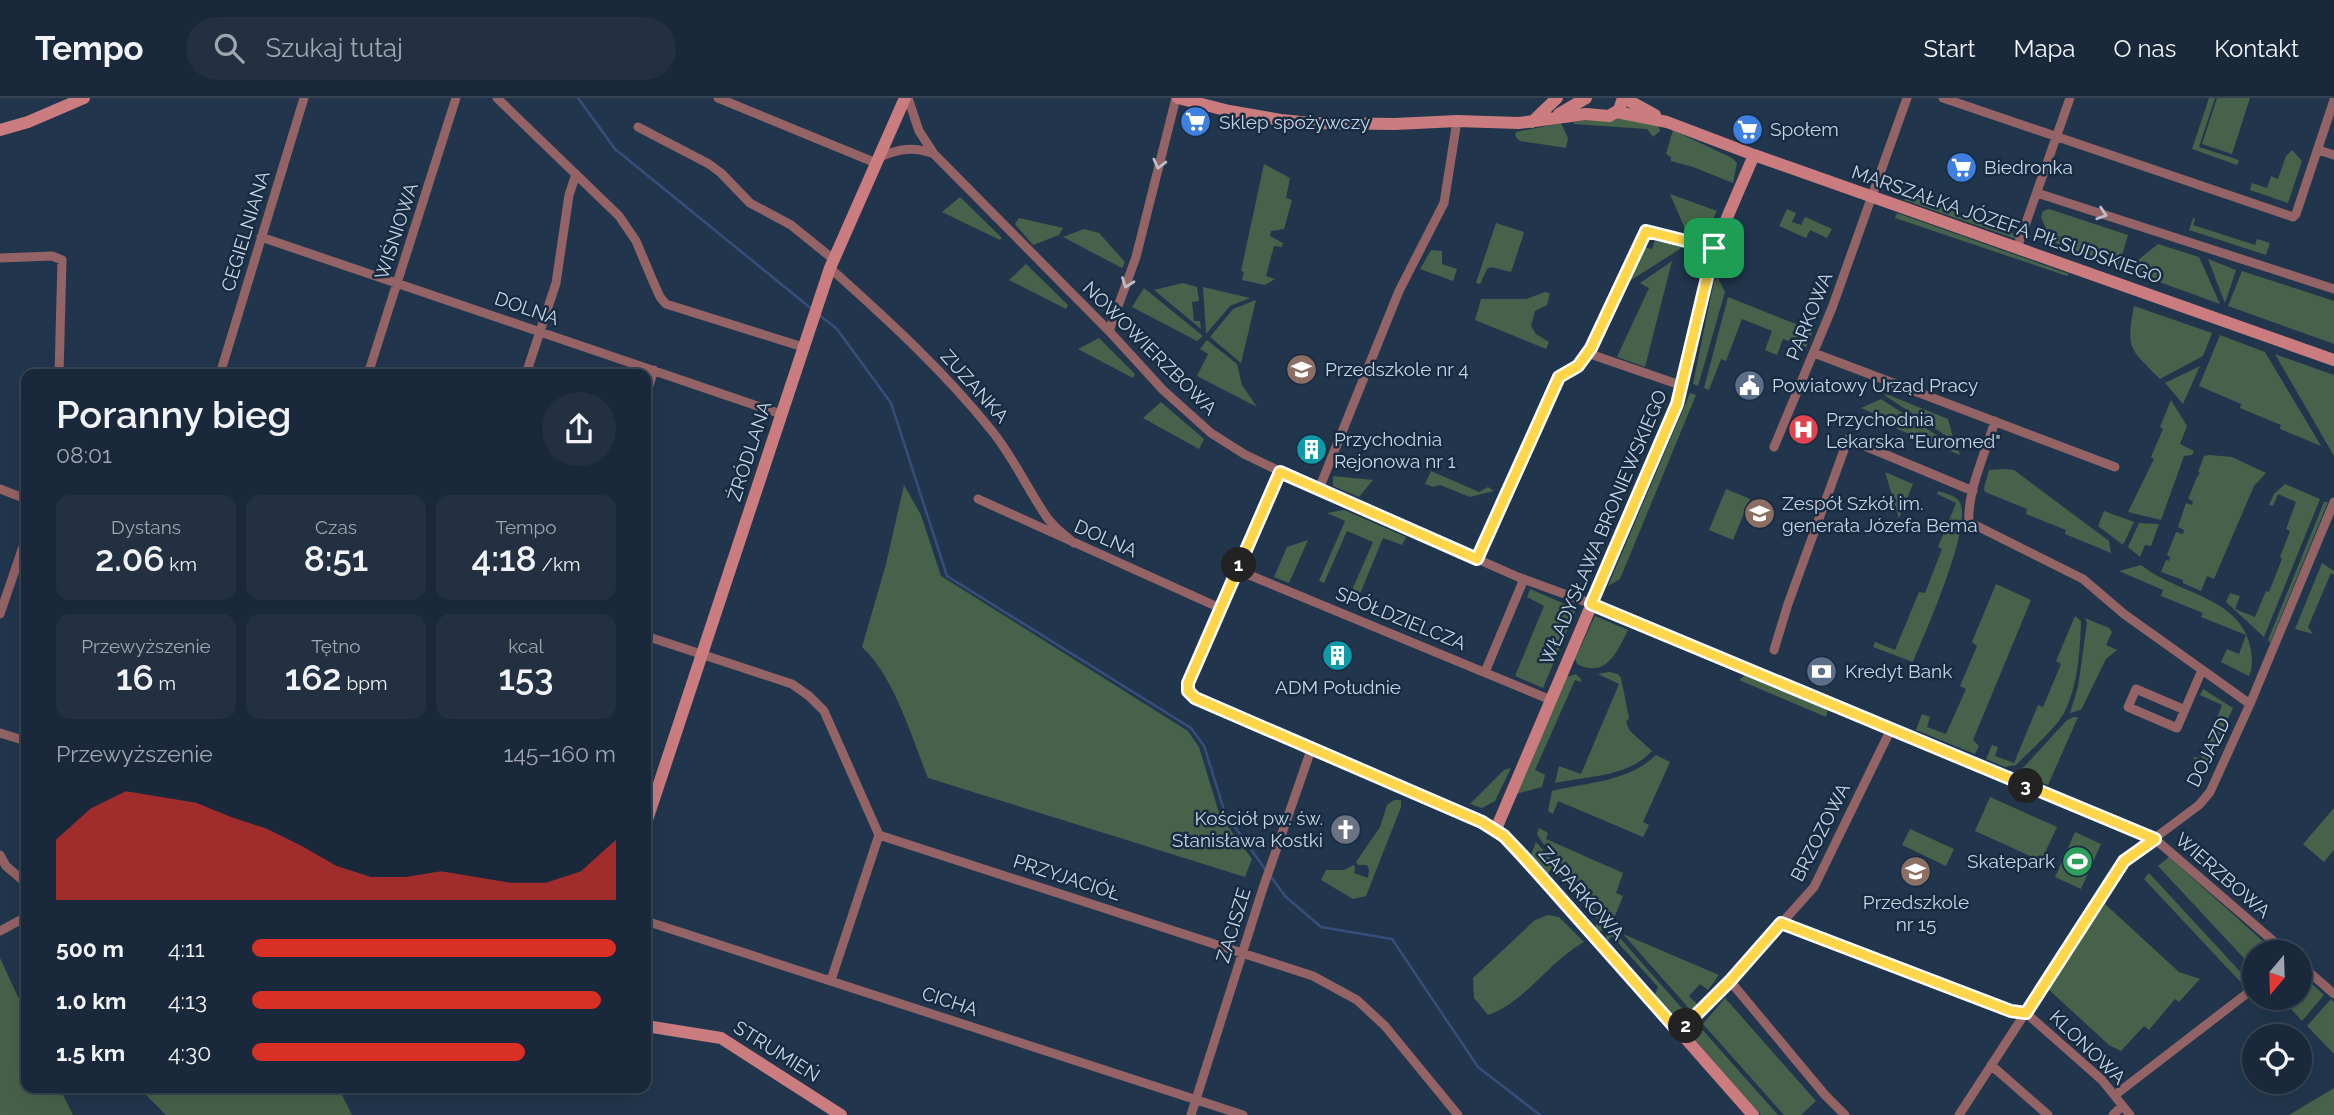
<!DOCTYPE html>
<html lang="pl">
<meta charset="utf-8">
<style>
:root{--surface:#19283a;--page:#223042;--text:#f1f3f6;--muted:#9fa6af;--line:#374454;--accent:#d93025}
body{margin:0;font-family:Raleway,sans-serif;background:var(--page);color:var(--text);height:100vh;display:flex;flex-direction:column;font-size:26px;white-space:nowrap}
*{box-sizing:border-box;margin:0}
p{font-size:23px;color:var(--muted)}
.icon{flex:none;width:38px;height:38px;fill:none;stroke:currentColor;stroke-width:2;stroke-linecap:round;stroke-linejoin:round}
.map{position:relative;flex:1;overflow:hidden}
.panel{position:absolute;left:21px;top:271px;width:630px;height:724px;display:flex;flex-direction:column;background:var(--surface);border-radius:14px;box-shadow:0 7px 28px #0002,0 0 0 2px var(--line)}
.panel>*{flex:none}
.needle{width:46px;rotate:199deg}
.buttons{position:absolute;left:2242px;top:842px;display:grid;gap:14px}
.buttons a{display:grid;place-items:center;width:70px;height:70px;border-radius:50%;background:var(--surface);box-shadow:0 7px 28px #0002,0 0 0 2px var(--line);font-size:35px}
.pin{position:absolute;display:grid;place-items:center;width:60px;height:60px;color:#fff;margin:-30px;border-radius:14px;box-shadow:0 4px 10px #0006}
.km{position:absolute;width:35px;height:35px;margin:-18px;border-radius:50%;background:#222;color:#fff;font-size:19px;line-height:35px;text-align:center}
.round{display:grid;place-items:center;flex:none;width:74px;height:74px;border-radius:37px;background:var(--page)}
.overview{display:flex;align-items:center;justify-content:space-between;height:119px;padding:0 35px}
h1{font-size:38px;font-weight:600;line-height:52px}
.metrics{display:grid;grid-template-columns:repeat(3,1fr);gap:10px;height:119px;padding:7px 35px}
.metrics div{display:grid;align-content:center;border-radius:14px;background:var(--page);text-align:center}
.metrics b{font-size:35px;font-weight:600}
.metrics small{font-size:19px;font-weight:400}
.metrics p{font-size:19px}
.chart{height:196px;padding:14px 35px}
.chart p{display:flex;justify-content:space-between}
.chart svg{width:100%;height:126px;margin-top:7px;fill:var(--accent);opacity:.7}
ul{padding:0 35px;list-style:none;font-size:23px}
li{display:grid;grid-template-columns:112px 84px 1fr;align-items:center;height:52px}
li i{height:18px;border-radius:9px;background:var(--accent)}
header{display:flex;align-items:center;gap:42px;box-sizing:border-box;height:98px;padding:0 35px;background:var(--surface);border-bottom:2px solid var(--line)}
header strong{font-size:33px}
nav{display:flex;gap:38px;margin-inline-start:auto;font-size:24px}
.search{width:490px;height:63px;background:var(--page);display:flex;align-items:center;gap:18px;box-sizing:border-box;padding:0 24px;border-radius:38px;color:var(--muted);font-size:26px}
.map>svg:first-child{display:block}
.green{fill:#47624a}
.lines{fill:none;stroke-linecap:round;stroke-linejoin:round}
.stream{stroke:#374e7d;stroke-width:2.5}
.street{stroke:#946365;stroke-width:9}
.secondary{stroke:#ca7c7f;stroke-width:12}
.oneway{stroke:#bcbdc9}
.route-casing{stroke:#fff;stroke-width:14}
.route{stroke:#ffd54a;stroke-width:9}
.labels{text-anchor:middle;stroke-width:5;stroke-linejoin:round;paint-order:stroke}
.poi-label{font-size:19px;fill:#c6d3e2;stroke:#172c42;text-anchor:start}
.street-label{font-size:19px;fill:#c6d3e2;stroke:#172c42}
</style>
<header>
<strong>Tempo</strong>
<div class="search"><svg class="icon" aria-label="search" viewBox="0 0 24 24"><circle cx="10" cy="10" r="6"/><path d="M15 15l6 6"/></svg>Szukaj tutaj</div>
<nav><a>Start</a><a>Mapa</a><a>O nas</a><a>Kontakt</a></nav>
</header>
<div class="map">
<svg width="2334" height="1017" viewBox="0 0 2334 1017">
<rect width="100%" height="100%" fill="#21364d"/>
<path class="green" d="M2209,0h6l-16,49 40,13 -2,5 -45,-16z
M2217,0h33l-18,56 -30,-10z
M1620,18l38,9 2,6 -7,6 -6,-8 -73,-5v-2z
M1561,25l7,15 -2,10 -46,-7 -5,-5 1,-4z
M1673,32l59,28 5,5 -4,20 -40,-16 -22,-6v-4l-5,-3z
M2292,52l10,11 -14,42 -38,-13 2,-7 15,5 4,-12 7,3 8,-23z
M1264,66l26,14 -4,20 6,2 -8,29 -13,2 -1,5 13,7 -1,4 -8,-1 -8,30 9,3 -10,6 -23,-5 2,-8 -3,-1z
M1670,96l47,17 -12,24 -19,-4z
M1910,97l108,40 -2,4 -112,-39z
M960,99l42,41 -2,2 -58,-28z
M1787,111l9,4 -4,9 9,3 4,-8 27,12 -5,9 -17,-8 -4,8 -27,-12z
M2049,111l79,26 -9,30 -62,-21 -9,-11 -7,-16 2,-6z
M1897,115l172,61 -2,2 -172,-58z
M1019,120l44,10 -4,7 -26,10 -18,-21z
M2193,120l2,1 -2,6 62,20 2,-6 13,4 -4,12 -77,-25z
M1496,125l28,9 -1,4 -12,36 -20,-5 -4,2 -7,15 -4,-1z
M1084,131l15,4 26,29 -3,6 -59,-31z
M1655,143l28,6 -58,37 18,-37 9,2z
M2158,146l41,13 21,47 -94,-34z
M1431,152l11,1v13l15,5 -4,12 -33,-12z
M2208,161l28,11 -11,33z
M1672,163l-27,106 -28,-10 32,-69 -9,-5z
M1026,166l42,41 -2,4 -57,-29z
M2242,173l92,30v43l-106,-38z
M1718,180l7,14 -27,94 -5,-2 21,-103z
M1183,185l14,4 2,14 -7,1 2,19h6l1,8 -47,-39z
M1203,189l47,11 -20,8 -24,28z
M1144,190l59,48 -6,5 -65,-34z
M1545,194l5,1 -3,12 -12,6 -4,15 5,8 13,8 -3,7 -71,-29 6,-21h45z
M1728,199l85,34 -7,16 -23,-8 -6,16 -12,-5 7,-19 -30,-12 -16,42 -5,-2 -12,31 -5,-2z
M1256,202l-15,63 -31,-26 23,-28z
M2134,208l78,27 -9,23 -43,23c-31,-31 -34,-30 -26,-73z
M2220,237l45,17 56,94 -41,-17 1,-4 -41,-17 1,-4 -42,-18z
M1099,240l36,36 -2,4 -55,-29z
M1207,242l30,24 5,21 15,22 -60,-31 11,-22 -8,-5z
M2275,256l59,21v81z
M2200,268l-17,38 -18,-21z
M1690,295l6,2 -76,184 -12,7z
M1886,296l62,25 6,22 -70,-46z
M1881,301l77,50 2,6 -63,-26 1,-5 -37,-16z
M2171,302l16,26 -7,18 14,7 -2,4 -8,1 -23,64 -33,-8 26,-53 -3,-2 12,-28 -3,-2z
M1161,304l43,37 -5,10 -56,-31z
M2209,357l23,2 34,16 -12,13 -40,93 -7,-3 -6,15 -18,-8v-3l-22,-8 5,-12 3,1 1,-4 -3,-2 9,-23 7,2 1,-4 -6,-3 8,-24 6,2 1,-4 -5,-2 9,-22 3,-4 -2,-1 6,-16z
M2005,371l9,1 95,71 2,12 -46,-19 1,-4 -40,-16 1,-5 -42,-17 -1,-4 5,-18z
M1431,373l48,21 9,-5 6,4 -24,6 -30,-12 -7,2 -8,-3z
M1885,374l28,12 -14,34z
M1333,378l40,4 -14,17 -26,-11z
M2285,386l35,15 -56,138 -38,-35 4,-9 10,3 -5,13 20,8 11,-26 3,1 13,-33 -2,-2 10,-26 -4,-2 10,-27 -18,-8 -5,12 -4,-1 5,-11z
M904,387l17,30 20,61 247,155 11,16 21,69 32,43 -7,18 -317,-99c-16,-40 -34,-102 -66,-131l24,-83z
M1726,391l24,10 -17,41 -24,-10z
M1938,393c6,2 16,4 20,9 19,18 -35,137 -45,162l-40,-15 2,-5 20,8 24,-58 6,1 17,-44 -4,-2 18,-44 -19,-9z
M2324,404h4l-58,141 -2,-3z
M1344,412l62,27 -4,8 -19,-7 -26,63 -8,-4 24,-55 -26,-11 -23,52 -5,-2 26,-60 -18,-8z
M2104,413l30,11 -11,23 -25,-19z
M2139,425l20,1 -8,22 -6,-1 -5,12 -12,-10z
M1308,442l-19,43 -15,-6 13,-30z
M2322,465l12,8v4l-3,-2 -23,54 5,7 -18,-5z
M2141,467c37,30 101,31 110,85 1,11 2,17 -2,26l-28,-14 6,-13 12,5 7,-19 -45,-18 2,-4 -42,-17 2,-6 -44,-19z
M1996,486l35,16 -58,140 6,6 -4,8 -59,-24 6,-16 8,3 -3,10 19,7 20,-45 -6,-3 17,-40 -5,-4z
M1530,491l46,20 -33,79 -28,-12 29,-70 -17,-9z
M1595,518l33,14c-11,22 -22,49 -51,34l-2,-5z
M2075,518l6,5c-1,29 -3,65 -17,92 -8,15 -35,39 -48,52l-11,2 -19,-8 6,-14 6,2 -3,9 19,7 24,-58 5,2 18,-43 -5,-3z
M2085,520l24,10 3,4 -6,13 11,5 -11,9 -25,51 -11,3 8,-26 9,-64z
M1609,574l9,2 3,4 8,40 -3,4 4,9 22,20c-24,26 -64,25 -97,32l4,-17 22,8 38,-90 -21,-10z
M1576,576l5,5v3l-6,-2 -40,90 10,5 -3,12 -26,7 51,-117z
M1746,576l82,35 -2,8 -87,-37z
M2203,591l30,19 -26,56 -9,1 -5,-8 8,1 21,-53 -22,-10z
M2073,619h5l-30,68 -33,-13 10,-6 41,-45z
M1656,657l14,7 -27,60 6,3 -6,12 -85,-36 -5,13 -5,-3 4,-20c37,-9 76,-9 104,-36z
M1511,670l-16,33 -13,7 -12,-4 34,-34z
M1990,699l67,30 -16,34 -66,-30z
M1394,702h7v7l-35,89 -13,3 -32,-19 5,-10h18l9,-5 2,2 -1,6 14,5 1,-8 -2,-5h-9l-2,-3 24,-35 7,-22z
M2334,710v42l-10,12 -21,-18z
M1539,730l9,5 -2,6 77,34 -7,20 7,3 -10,25 -71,-79 -5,-8z
M1910,731l44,20 -8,17 -44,-21z
M2075,734l26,12 -20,45 -26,-12z
M1536,744l73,83 -7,6h-4l-3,-5 4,-5 -47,-54 -4,7 -17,-19z
M2169,759l106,95h-21v17l-96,-103z
M2149,775l98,106v10l-103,-110z
M2105,806l74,68 21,7 -21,23 -4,-3 -26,31 -5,-4 -23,25 -12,-6 -62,-57z
M1548,817l11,2 25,25c-35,19 -58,60 -96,73l-14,-17 -1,-20 62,-58z
M1612,831l75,85 -9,8 -23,-27 3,-8 -46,-51 -5,5 -1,-6z
M1623,836l96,41 -11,15 -8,-6 -11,12 8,8 -4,9z
M0,860l26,56v74l34,1 13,26h-73z
M2300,875l24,22 -22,26 -21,-23h19z
M1725,900l91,103 -15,14h-17l-81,-91z
M2331,901l3,3v52l-27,-28z
M1700,929l78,88h-17l-70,-80z
M2334,990v27h-45z
M145,991h194l13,26h-186l-20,-20z"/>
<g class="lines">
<path class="stream" d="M578,0l37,51 198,161
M818,216l19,15 54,74 56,173 244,152 13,18 21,67 40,56
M1269,776l16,22 36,31 71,12 86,128 62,48"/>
<path class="street" d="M497,0l122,118 17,25 16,38 8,18 6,7 137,43
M718,0l158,65
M908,0l11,33 15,23 175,177 54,59 48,43 33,21 56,27 218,96 74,27 563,235 131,113
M1943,0l350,119 3,-3 38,-114
M638,29l71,37 12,9 29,30 41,22 42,34
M2318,52l16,5
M879,59c20,-8 34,-11 55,-3
M2037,95l297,96
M261,139l520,177
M2017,150l53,-150
M0,160l52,-2 10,4 -3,114
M830,170c57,51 114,103 162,163 21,26 34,55 52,82 7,12 19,21 30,30
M1109,233l27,-74 40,-159
M1587,255l96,33
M1814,255l301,114
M220,276l84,-276
M368,276l88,-276
M526,276l30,-91 13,-88 7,-21
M646,297l8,-25
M1995,323c-9,30 -28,70 -26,101l114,57 41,35 126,90
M1774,349l58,-139 75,-210
M1280,374l-92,211 2,11 221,95 85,40
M0,391l26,10
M1319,391l80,-198 45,-88 13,-82
M978,401l242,109
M1477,461l82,-182 19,-11 13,-18 55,-117 68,17
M1237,472l314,130
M0,516l26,-76
M646,538l146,48 17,12 15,15 55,124 434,141 44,24 28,26 73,89
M1774,552l14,-46 60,-165 125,52
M1485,574l39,-93
M2185,612l-49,-21 -8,18 49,21 25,-58
M0,635l26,8
M0,757l6,11 20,17
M646,823l597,194
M1781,825l230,88 15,2 76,67 28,35
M0,833l26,-14
M2300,866l34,30
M831,882l48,-145
M1730,883l95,114 20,20
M1680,934l50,-51 84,-94 77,-158
M1991,967l57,50
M2115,997l139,-107
M1191,1017l72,-227 49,-141
M1959,1017l165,-254 75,-56 11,-13 40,-88 84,-202
M2113,1017l9,-9"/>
<path class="secondary" d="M1178,0l51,13 52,9 30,3 84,1 62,-3 62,2 67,-9 23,2 10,-6 4,-12
M1624,0l31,17
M1617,14l50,10 87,33 580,205
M1559,16l27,-16
M1532,24l25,-24
M0,32l28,-8 56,-24
M646,725l184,-555 75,-170
M646,928l75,12 120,77
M1753,1017l-155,-176 -102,-110 181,-425 37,-156 40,-93"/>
</g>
<defs><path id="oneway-chevron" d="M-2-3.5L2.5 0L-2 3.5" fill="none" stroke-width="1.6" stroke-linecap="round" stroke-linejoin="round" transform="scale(1.75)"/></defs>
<g class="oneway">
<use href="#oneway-chevron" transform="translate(1159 66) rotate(104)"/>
<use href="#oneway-chevron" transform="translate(2102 116) rotate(18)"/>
<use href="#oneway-chevron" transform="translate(1127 185) rotate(110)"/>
</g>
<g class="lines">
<defs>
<path id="route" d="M1646,133l68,17 -37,156 -86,200 564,235 -31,22 -98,152 -15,-2 -230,-88 -51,58 -51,51 -157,-177 -18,-19 -22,-14 -287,-124 -7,-7v-8l92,-211 197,87 82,-182 19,-11 13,-18z"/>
</defs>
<use href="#route" class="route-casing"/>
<use href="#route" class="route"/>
</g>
<defs>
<symbol id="supermarket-disc" viewBox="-11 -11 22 22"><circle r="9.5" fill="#3f7fe0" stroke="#172c42"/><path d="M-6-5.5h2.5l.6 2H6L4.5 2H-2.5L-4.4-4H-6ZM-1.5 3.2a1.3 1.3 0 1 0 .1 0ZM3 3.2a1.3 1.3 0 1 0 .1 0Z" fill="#fff"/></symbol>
<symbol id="school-disc" viewBox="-11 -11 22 22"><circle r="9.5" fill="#8d6e63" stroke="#172c42"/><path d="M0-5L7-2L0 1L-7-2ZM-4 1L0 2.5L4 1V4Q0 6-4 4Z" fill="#fff"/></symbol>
<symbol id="civic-disc" viewBox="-11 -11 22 22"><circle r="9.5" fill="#5c6f8a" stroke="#172c42"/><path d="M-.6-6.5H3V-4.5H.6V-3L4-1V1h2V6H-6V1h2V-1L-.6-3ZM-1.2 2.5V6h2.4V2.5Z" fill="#fff"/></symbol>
<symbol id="hospital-disc" viewBox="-11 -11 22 22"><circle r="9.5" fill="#e0444e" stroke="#172c42"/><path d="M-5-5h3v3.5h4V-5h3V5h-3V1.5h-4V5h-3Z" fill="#fff"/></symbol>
<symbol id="building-disc" viewBox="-11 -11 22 22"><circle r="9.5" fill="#0f9aa8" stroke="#172c42"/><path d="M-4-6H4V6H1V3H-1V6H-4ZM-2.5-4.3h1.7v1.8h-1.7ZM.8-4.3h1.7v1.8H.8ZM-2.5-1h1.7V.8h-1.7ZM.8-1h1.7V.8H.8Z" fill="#fff"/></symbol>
<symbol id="bank-disc" viewBox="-11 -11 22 22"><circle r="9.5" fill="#5c6f8a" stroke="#172c42"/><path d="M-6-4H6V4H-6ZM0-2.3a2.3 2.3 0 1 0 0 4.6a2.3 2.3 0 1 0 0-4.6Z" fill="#fff"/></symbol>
<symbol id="church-disc" viewBox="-11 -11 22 22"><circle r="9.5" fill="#6b7280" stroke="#172c42"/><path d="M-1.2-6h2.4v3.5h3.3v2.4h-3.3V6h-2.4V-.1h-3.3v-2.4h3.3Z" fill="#fff"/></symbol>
<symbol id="stadium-disc" viewBox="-11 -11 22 22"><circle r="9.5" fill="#2e9e5b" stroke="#172c42"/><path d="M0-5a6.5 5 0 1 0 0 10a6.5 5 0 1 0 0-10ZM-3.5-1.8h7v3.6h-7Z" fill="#fff"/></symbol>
</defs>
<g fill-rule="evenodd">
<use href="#supermarket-disc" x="1178" y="6" width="35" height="35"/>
<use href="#supermarket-disc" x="1730" y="14" width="35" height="35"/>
<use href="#supermarket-disc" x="1944" y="52" width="35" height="35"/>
<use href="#school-disc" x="1284" y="254" width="35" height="35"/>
<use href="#civic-disc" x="1732" y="270" width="35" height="35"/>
<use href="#hospital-disc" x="1786" y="314" width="35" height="35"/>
<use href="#building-disc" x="1294" y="334" width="35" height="35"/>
<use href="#school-disc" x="1742" y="398" width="35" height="35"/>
<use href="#building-disc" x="1320" y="540" width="35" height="35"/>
<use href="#bank-disc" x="1804" y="556" width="35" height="35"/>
<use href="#church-disc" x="1328" y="714" width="35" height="35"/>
<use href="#stadium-disc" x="2060" y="746" width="35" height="35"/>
<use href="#school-disc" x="1898" y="756" width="35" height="35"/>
</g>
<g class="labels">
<g class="poi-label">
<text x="1219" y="31">Sklep spożywczy</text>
<text x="1770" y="38">Społem</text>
<text x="1984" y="76">Biedronka</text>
<text x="1325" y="278">Przedszkole nr 4</text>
<text x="1772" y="294">Powiatowy Urząd Pracy</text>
<text x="1826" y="328">Przychodnia<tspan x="1826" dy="22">Lekarska "Euromed"</tspan></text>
<text x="1334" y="348">Przychodnia<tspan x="1334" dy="22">Rejonowa nr 1</tspan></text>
<text x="1782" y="412">Zespół Szkół im.<tspan x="1782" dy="22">generała Józefa Bema</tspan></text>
<text x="1845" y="580">Kredyt Bank</text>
<text x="1338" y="596" text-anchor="middle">ADM Południe</text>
<text x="1323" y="727" text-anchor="end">Kościół pw. św.<tspan x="1323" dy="22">Stanisława Kostki</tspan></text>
<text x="2055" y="770" text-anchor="end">Skatepark</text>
<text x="1916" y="811" text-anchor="middle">Przedszkole<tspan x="1916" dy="22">nr 15</tspan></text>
</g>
<g class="street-label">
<text transform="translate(2007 126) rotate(19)" y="7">MARSZAŁKA JÓZEFA PIŁSUDSKIEGO</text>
<text transform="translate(245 133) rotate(-73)" y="7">CEGIELNIANA</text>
<text transform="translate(396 133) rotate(-72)" y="7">WIŚNIOWA</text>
<text transform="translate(527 210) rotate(19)" y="7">DOLNA</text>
<text transform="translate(1809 218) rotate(-68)" y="7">PARKOWA</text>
<text transform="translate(1150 250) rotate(45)" y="7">NOWOWIERZBOWA</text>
<text transform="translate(975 288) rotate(48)" y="7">ZUZANKA</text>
<text transform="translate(749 353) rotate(-72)" y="7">ŹRÓDLANA</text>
<text transform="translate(1603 429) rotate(-67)" y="7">WŁADYSŁAWA BRONIEWSKIEGO</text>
<text transform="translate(1106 440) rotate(24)" y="7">DOLNA</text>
<text transform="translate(1401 520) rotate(22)" y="7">SPÓŁDZIELCZA</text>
<text transform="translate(2208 654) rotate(-64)" y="7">DOJAZD</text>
<text transform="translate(1820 734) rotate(-63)" y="7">BRZOZOWA</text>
<text transform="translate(2223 777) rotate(41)" y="7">WIERZBOWA</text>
<text transform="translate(1067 779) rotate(18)" y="7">PRZYJACIÓŁ</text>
<text transform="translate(1582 795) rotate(48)" y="7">ZAPARKOWA</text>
<text transform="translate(1233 827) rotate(-73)" y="7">ZACISZE</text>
<text transform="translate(950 903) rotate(18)" y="7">CICHA</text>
<text transform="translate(2088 949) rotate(44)" y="7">KLONOWA</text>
<text transform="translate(777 953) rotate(32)" y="7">STRUMIEŃ</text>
</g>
</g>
</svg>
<div class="buttons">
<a><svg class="needle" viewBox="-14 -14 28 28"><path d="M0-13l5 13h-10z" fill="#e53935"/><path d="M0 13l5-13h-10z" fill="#9fa6af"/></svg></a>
<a><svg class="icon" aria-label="locate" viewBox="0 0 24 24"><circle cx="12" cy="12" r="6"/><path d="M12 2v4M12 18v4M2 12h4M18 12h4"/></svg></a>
</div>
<div class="pin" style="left:1714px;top:150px;background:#1e9e55"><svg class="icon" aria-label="arrive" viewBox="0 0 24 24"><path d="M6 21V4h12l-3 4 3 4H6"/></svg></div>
<b class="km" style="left:1239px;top:467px">1</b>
<b class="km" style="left:1686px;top:928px">2</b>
<b class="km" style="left:2026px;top:688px">3</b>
<section class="panel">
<div class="overview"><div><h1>Poranny bieg</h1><p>08:01</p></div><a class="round"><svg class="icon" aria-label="share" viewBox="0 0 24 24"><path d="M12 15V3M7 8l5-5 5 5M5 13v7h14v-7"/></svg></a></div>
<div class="metrics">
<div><p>Dystans</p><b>2.06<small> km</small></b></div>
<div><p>Czas</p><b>8:51</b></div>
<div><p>Tempo</p><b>4:18<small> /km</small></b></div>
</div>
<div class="metrics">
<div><p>Przewyższenie</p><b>16<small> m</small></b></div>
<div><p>Tętno</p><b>162<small> bpm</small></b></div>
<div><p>kcal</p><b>153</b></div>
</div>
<div class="chart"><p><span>Przewyższenie</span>145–160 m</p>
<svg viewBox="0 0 160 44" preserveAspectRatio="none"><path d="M0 44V23L10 12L20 6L30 8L40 10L50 15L60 19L70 25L80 32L90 36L100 36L110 34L120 36L130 38L140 38L150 34L160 23V44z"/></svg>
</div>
<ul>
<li><b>500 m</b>4:11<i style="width:100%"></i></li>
<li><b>1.0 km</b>4:13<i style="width:96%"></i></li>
<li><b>1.5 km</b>4:30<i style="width:75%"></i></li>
</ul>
</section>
</div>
